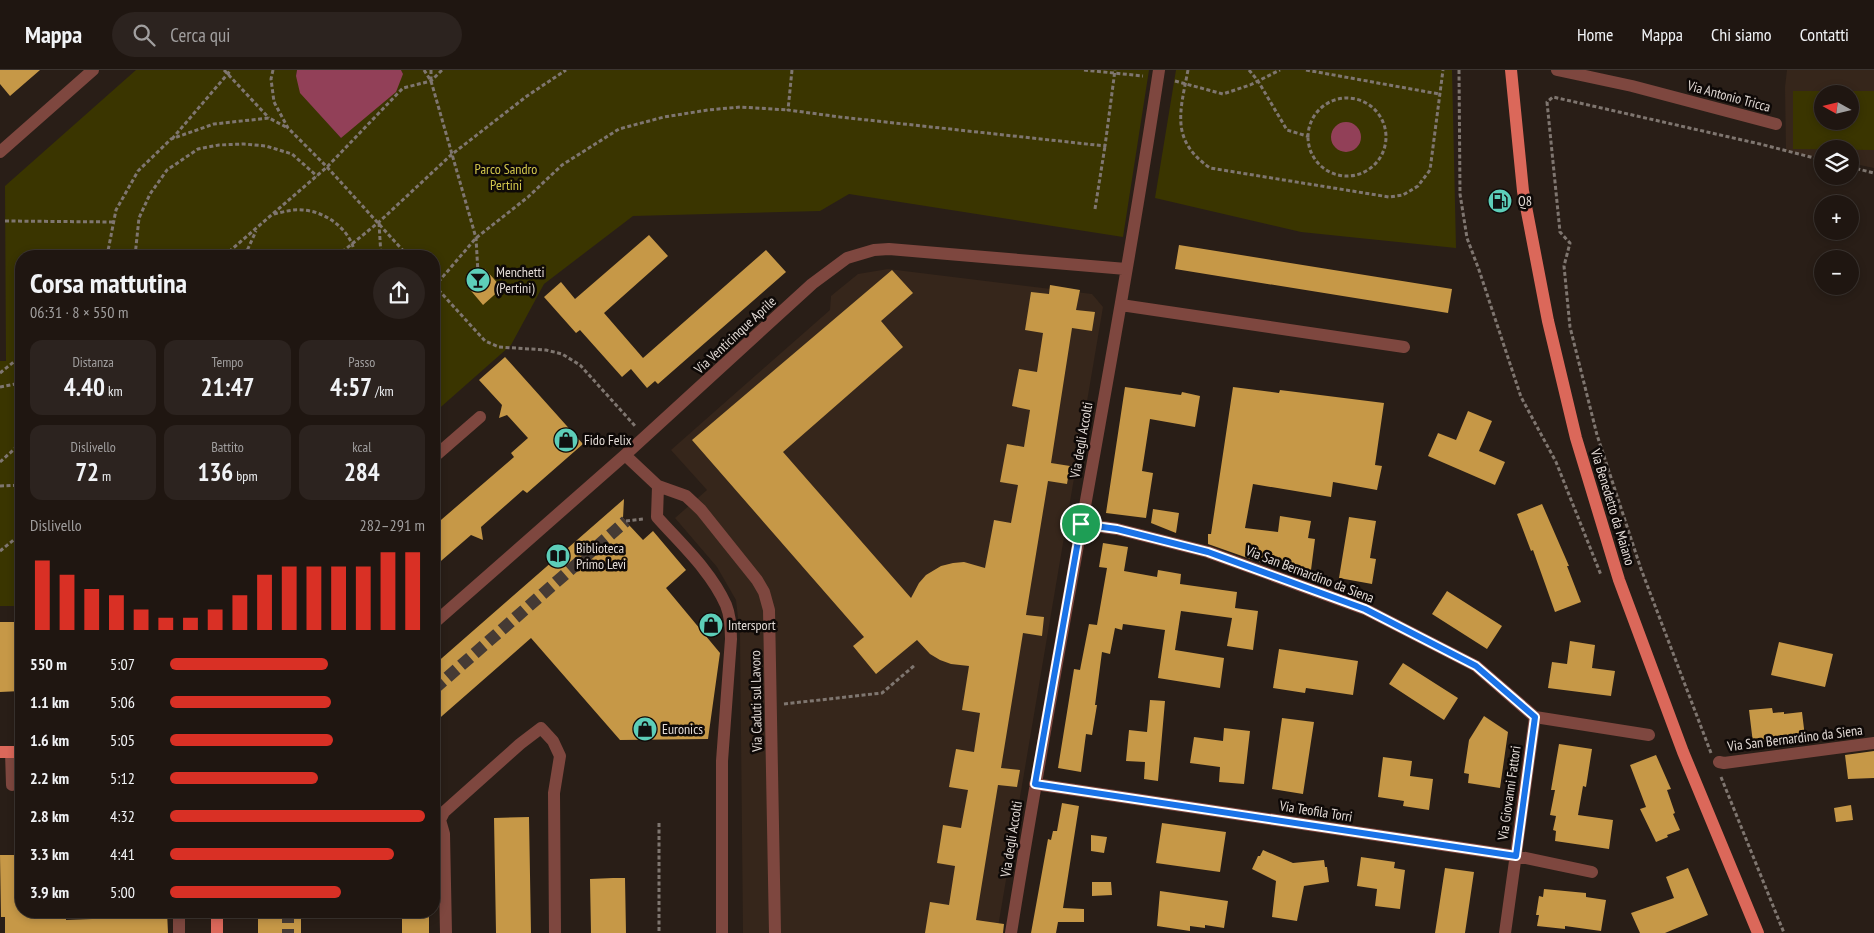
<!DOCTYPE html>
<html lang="it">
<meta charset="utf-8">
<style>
:root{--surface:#1f1611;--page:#2c231f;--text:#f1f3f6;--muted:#a19f9f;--line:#3c3531;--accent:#d93025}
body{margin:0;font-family:"PT Sans Narrow",sans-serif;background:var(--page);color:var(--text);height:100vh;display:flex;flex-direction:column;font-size:19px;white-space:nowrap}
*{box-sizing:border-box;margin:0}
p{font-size:16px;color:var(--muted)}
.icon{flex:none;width:28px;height:28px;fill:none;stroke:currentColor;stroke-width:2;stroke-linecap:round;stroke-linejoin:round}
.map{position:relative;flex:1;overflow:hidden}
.side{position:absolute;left:15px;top:180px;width:425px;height:668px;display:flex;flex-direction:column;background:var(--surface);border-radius:20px;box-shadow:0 2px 8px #0003,0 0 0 1px var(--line)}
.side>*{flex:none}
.needle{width:32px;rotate:278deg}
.tools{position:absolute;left:1814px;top:15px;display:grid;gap:10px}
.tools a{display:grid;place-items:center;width:45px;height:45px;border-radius:50%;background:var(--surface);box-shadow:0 2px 8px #0003,0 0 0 1px var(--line);font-size:25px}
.pin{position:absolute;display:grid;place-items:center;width:42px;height:42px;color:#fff;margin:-21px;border:2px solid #fff;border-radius:50%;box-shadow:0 1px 5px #0007}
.round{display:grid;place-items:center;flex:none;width:52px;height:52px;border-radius:26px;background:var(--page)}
.head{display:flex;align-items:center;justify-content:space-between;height:85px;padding:0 15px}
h1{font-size:28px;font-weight:600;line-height:38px}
.figures{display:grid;grid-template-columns:repeat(3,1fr);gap:8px;height:85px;padding:5px 15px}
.figures div{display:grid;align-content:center;border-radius:12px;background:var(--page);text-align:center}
.figures b{font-size:25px;font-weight:600}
.figures small{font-size:14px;font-weight:400}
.figures p{font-size:14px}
.chart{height:140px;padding:10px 15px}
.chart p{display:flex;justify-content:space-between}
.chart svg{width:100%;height:90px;margin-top:5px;stroke:var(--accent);stroke-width:6}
ul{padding:0 15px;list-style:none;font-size:16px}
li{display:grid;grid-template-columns:80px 60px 1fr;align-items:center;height:38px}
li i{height:12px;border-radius:6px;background:var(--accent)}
header{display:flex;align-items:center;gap:30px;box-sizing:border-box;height:70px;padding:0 25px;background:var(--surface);border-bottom:1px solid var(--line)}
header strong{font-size:24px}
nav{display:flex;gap:28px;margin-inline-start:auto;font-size:18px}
.search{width:350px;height:45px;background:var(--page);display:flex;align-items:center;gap:12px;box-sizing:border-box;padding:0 18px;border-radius:28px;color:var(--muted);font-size:19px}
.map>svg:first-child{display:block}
.built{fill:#36261b;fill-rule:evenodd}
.green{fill:#3a3500;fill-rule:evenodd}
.water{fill:#924058}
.building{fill:#c69847}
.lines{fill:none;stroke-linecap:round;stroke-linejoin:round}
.minor-tunnel{stroke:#453a34;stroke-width:12;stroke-dasharray:12 6;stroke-linecap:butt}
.path{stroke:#7f7670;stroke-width:3;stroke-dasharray:4 2.5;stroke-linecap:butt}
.minor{stroke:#7e473f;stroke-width:12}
.major{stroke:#db685a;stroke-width:12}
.route-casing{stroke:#fff;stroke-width:10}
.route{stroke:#1a73e8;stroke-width:6}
.labels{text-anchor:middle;stroke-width:5;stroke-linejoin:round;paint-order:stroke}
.street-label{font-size:14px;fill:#e2dad5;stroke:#0e0907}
.park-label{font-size:14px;fill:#d4c84d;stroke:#0e0907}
.poi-label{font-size:14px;fill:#e2dad5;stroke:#0e0907;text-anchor:start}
</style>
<header>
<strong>Mappa</strong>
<div class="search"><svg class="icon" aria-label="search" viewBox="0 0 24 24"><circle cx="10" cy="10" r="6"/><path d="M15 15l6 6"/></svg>Cerca qui</div>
<nav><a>Home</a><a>Mappa</a><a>Chi siamo</a><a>Contatti</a></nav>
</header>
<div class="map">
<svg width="1874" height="863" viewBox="0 0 1874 863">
<rect width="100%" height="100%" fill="#291e17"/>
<path class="built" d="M1787,0h87v98l-24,-5v-14h-28v9l-36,-7 -1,-64zM1822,24h28v27h-28z
M888,199l204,25 11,13 -106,626h-254l-3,-298 -4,-35 -19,-33 -42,-49 32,-28 -36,-40 159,-140 1,-14 27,-22z"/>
<path class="green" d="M136,0h161l-1,6 23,37 22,25 62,-64 -2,-4h748l-26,167 -274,-43 -29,17 -187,5 -89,68 -33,61 -77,68v-157h-413v350h-21v-245h6l-1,-175z
M1176,0h276l4,178 -155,-16 -146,-34z
M1793,21h81v59l-81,-1zM1822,24h28v27h-28z"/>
<path class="water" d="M297,0h104l2,4 -7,18 -55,46 -41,-45 -4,-17z
M1331 67a15 15 0 1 1 30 0a15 15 0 1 1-30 0Z"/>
<path class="building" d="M0,0h40l-30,26 -10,-12z
M649,165l19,21 -64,57 39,45 123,-108 20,22 -128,112 -3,-3 -8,7 -16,-19 -9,8 -42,-47 -4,3 -32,-36 17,-15 14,17z
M1179,175l273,44 -4,24 -273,-44z
M485,199l17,19 -19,17 -16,-19z
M892,200l21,23 -32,28 22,26 -120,105 128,146 8,-15 7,-8 15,-9 12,-3 11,-1 21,6 9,-48 17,3 7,-38 -18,-3 7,-38 17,3 6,-37 -18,-4 7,-37 18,3 6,-39 -18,-3 6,-38 18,2 1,-9 30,5 -4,20 19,2 -3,19 -20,-3 -21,135 19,3 -3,18 -19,-3 -22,134 18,2 -2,19 -19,-3 -22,135 19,2 -3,17 -19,-2 -22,135 28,4 -1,9h-78l5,-31 19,3 6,-39 -18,-3 6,-38 18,3 7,-38 -19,-3 7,-38 18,3 6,-39 -18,-3 7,-44 -18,-2 -11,-4 -10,-6 -13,-14 -41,34 -23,-28 11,-9 -172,-197z
M505,287l78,87 -56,49 -4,-3 -42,37 2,13 -12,-5 -37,32v-41l80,-69 -3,-4 17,-15 -21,-23 -8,3 3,-13 -23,-25z
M1125,317l56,8 1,-3 18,4 -5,31 -45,-8 -8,52 11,2 -7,45 -40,-5z
M1233,317l46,6 1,-3 104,13 -9,62 7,1 -5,24 -44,-8 -2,15 -78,-13 -8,44 33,4 2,-16 31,5 -3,17 7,1 -4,31 -52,-8 -51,-18v-10h3z
M1468,341l24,10 -13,30 26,11 -10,23 -67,-29 10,-23 18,7z
M624,429l-1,19 6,7 14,15 10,-9 33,39 -20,18 54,65 -12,86 -88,1 -89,-102 -97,85v-58z
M1542,434l27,62h-2l14,36 -26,10 -22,-62 -2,1 -14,-37z
M1153,439l26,4 -3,20 -25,-10z
M1349,447l27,4 -6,37 6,1 -4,25 -33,-6z
M1103,473l25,4 -4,24 33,6 1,-7 23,4 -1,10 57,8 -2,16 23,3 -5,39 -26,-4 5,-28 -51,-7 -6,39 49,8 -4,30 -62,-10 7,-48 -42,-6 -1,6 -7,-2 -5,26 -8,-2 -7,53h2l-5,30 -6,-1 -5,38 -23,-4 16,-99 6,1 9,-46 8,1 10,-57 -8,-1z
M1447,521l55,35 -15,23 -55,-35z
M0,552h21v69l-21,1z
M1570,571l25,4 -3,23 23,3 -4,25 -63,-8 4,-26 15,2z
M1779,572l54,12 -8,33 -54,-12z
M1279,579l79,12 -5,34 -47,-7 -1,5 -32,-5z
M1403,593l55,35 -14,22 -55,-36z
M1150,630l15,1 -7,80 -14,-2 1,-17 -19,-1 3,-31 18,2z
M1772,638l1,5 11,-1v2l18,-2 3,25 -52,6 -4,-33z
M1484,646l24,16 -8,56 -32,-5 1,-9 -5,-1 5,-33z
M1282,648l32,4 -11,72 -31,-5z
M1224,658l26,3 -6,53 -25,-2 1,-15 -30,-4 4,-26 29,4z
M1559,674l33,5 -6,38 -3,-1 -5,29 35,5 -4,29 -54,-8 1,-10 -3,-1 3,-14 -6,-1 5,-25h-4z
M1874,681v27l-26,1 -3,-24z
M1656,685l15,34 -4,1 8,23 -2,1 7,16 -13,5 1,2 -12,5 -16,-33 6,-2 -16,-42z
M1383,687l29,4 -2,15 23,3 -4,31 -26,-4 1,-5 -26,-4z
M1062,733l17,3 -16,102 21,1v13h-26l-2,11h-25l17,-94 3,1 2,-9h4z
M1851,735l2,15 -17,2 -2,-14z
M529,747l2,116h-35l-2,-115z
M1162,753l64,9 -6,40 -64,-9z
M1091,765l16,2 -3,16 -13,-2z
M1263,780l30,13 31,-3 1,7h2l2,15 -25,4 -7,35 -25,-4 4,-36 -24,-12 6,-13h2z
M0,785h21v56h45v9l26,-1v-8h75l1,22h-163v-16h-4z
M1361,787l34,5 -1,6 11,2 -5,39 -25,-3 2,-17 -20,-3z
M1445,798l29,4 -9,61h-30z
M1688,798l20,47 -43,18h-25l-9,-20 43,-15 -8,-21z
M613,808h12l1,55h-35l-1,-54z
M1092,812h19l1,13 -20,1z
M1544,819l42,4v4l20,3 -5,31 -36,-5v3l-28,-3 2,-11h-3l3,-19 4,1z
M1160,821l68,10 -4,27 -19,-3v3l-15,-2v5l-33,-5z
M258,841h43v22h-43z
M402,841h27v22h-27z"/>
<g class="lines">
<path class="minor-tunnel" d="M434,619l192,-168
M288,841v22"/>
<path class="path" d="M224,0l45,48
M273,0l-2,9 3,23 14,26 39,39 81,89
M424,0l7,11 45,157 2,35
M431,0v10
M792,0l-4,40 52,7 265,29 10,-76
M1084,0l59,6
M1188,0c-8,42 -18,70 22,98l179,29 14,-2 15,-9 12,-16 13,-100
M1249,0l9,11 29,49 20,6
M1306,0l133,24
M1459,0l1,124 7,44 12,32 42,127 35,65 45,113
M1175,11l48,13 27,-9 30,-15
M1308 67a39 39 0 1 1 78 0a39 39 0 1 1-78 0Z
M172,69l59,-69
M1850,97l24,6
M1095,139l10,-63
M274,144c9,-2 19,-5 28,-4 24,1 51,21 53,46
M5,151l109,1
M379,153l2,33
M107,186l9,-46 22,-39 33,-32 43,-15 55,-6 19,10
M135,186l4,-38 11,-24 17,-24 31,-21 21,-4 25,-1 22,2 26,8 25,22
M224,186l103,-89 76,-79 28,-7 11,-11
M246,186v-3l10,-22
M337,186l42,-34 72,-67 76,-59 39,-26
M434,215l51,56 14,6 47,3 16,4 18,11 56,62
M434,217l42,-49 52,-41 34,-32 57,-36 45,-12 44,-7 32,-3 48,3
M0,303l21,-17
M0,317l21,-4
M0,392l21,-19
M0,416l21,-1
M626,451l17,-2
M0,481l21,-17
M784,634l98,-11 33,-28
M1711,683l-70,-184 -44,-134 -27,-108 -6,-61 6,-23 -10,-11 -13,-130 6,-5 207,47 62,16
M1721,707l63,156
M659,753v110"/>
<path class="minor" d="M1557,0l75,16 144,38
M0,82l93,-82
M1121,235l283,42
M625,385l33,31 -1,31c24,27 54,54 69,88 4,10 5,23 5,34l-9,122v172
M434,387l46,-40
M658,416l28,10 15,14 56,70 7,12 5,18 6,323
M1081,454l36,5 91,23 157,57 111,57 59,51 114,18
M434,553l191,-168 187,-171 35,-26 27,-8 15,-1 237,20
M11,682l1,33
M1719,692l5,1 150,-20
M1035,714l481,72 76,16
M179,841v22
M446,863l-2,-99 -4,-14 4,-8 76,-68 21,-16 12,13 7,15 -6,37 1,140
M1011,863c46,-288 104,-574 148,-863
M1505,863l30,-216"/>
<path class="major" d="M1511,0l12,121 25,130 28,117 43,142 64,172 75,181
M0,682h21
M217,841v22"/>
</g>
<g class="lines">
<defs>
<path id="route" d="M1081,454l36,5 91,23 157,57 111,57 59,51 -19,139 -481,-72z"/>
</defs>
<use href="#route" class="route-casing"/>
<use href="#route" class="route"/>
</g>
<defs>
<symbol id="fuel-disc" viewBox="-11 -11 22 22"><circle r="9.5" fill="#5dceb9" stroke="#0e0907"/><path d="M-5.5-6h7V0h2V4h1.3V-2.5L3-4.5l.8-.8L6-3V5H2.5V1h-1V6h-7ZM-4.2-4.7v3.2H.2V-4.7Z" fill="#111"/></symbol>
<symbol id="bar-disc" viewBox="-11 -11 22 22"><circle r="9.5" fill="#5dceb9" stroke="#0e0907"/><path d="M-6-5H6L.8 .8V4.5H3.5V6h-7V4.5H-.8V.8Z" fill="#111"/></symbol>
<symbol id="shop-disc" viewBox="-11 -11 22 22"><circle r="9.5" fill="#5dceb9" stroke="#0e0907"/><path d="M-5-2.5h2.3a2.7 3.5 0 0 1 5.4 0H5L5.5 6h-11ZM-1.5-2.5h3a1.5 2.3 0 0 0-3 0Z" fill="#111"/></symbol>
<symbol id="library-disc" viewBox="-11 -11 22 22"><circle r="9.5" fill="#5dceb9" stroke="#0e0907"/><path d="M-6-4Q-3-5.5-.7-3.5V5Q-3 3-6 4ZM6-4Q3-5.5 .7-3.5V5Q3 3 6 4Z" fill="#111"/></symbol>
</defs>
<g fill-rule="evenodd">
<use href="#fuel-disc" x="1486" y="117" width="28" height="28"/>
<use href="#bar-disc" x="464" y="196" width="28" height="28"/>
<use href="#shop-disc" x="552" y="356" width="28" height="28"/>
<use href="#library-disc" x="544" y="472" width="28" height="28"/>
<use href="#shop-disc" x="697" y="541" width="28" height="28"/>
<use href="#shop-disc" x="631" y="645" width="28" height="28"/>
</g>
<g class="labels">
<g class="street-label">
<text transform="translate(1729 26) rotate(15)" y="5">Via Antonio Tricca</text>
<text transform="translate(735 265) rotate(-43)" y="5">Via Venticinque Aprile</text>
<text transform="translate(1081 370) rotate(-80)" y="5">Via degli Accolti</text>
<text transform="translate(1613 437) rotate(73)" y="5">Via Benedetto da Maiano</text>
<text transform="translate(1310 504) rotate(21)" y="5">Via San Bernardino da Siena</text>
<text transform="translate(756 631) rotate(-91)" y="5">Via Caduti sul Lavoro</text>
<text transform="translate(1795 668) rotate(-7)" y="5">Via San Bernardino da Siena</text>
<text transform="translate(1509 723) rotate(-82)" y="5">Via Giovanni Fattori</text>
<text transform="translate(1316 741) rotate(9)" y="5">Via Teofila Torri</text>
<text transform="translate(1011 769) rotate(-81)" y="5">Via degli Accolti</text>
</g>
<g class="park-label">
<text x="506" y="104">Parco Sandro<tspan x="506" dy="16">Pertini</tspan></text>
</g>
<g class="poi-label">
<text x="1518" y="136">Q8</text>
<text x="496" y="207">Menchetti<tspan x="496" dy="16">(Pertini)</tspan></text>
<text x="584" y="375">Fido Felix</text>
<text x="576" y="483">Biblioteca<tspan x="576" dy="16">Primo Levi</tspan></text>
<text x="728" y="560">Intersport</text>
<text x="662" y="664">Euronics</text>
</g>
</g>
</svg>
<div class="tools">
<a><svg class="needle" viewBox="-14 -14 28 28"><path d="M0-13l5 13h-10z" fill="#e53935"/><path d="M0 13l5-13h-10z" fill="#a19f9f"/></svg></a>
<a><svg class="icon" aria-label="layers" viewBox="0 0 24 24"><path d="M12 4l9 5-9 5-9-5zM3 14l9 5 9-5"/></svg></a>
<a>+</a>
<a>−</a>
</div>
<div class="pin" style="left:1081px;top:454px;background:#1e9e55"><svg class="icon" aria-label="arrive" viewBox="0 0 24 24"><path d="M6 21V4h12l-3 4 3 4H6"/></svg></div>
<section class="side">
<div class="head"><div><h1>Corsa mattutina</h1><p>06:31 · 8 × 550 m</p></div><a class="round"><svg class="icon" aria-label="share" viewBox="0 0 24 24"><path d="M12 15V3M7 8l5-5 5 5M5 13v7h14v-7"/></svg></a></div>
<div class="figures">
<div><p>Distanza</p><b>4.40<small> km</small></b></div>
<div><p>Tempo</p><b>21:47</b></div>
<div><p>Passo</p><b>4:57<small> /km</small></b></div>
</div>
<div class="figures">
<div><p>Dislivello</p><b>72<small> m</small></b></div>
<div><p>Battito</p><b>136<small> bpm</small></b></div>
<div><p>kcal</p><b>284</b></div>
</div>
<div class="chart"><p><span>Dislivello</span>282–291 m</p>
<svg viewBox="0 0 160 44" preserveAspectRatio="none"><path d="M5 44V10M15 44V17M25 44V24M35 44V27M45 44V34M55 44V38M65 44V38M75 44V34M85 44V27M95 44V17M105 44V13M115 44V13M125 44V13M135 44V13M145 44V6M155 44V6"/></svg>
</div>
<ul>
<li><b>550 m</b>5:07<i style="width:62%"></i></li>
<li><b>1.1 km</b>5:06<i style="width:63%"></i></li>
<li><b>1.6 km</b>5:05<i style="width:64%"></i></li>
<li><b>2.2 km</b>5:12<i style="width:58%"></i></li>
<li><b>2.8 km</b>4:32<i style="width:100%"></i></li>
<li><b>3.3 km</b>4:41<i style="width:88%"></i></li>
<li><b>3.9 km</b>5:00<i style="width:67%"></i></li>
</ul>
</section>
</div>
